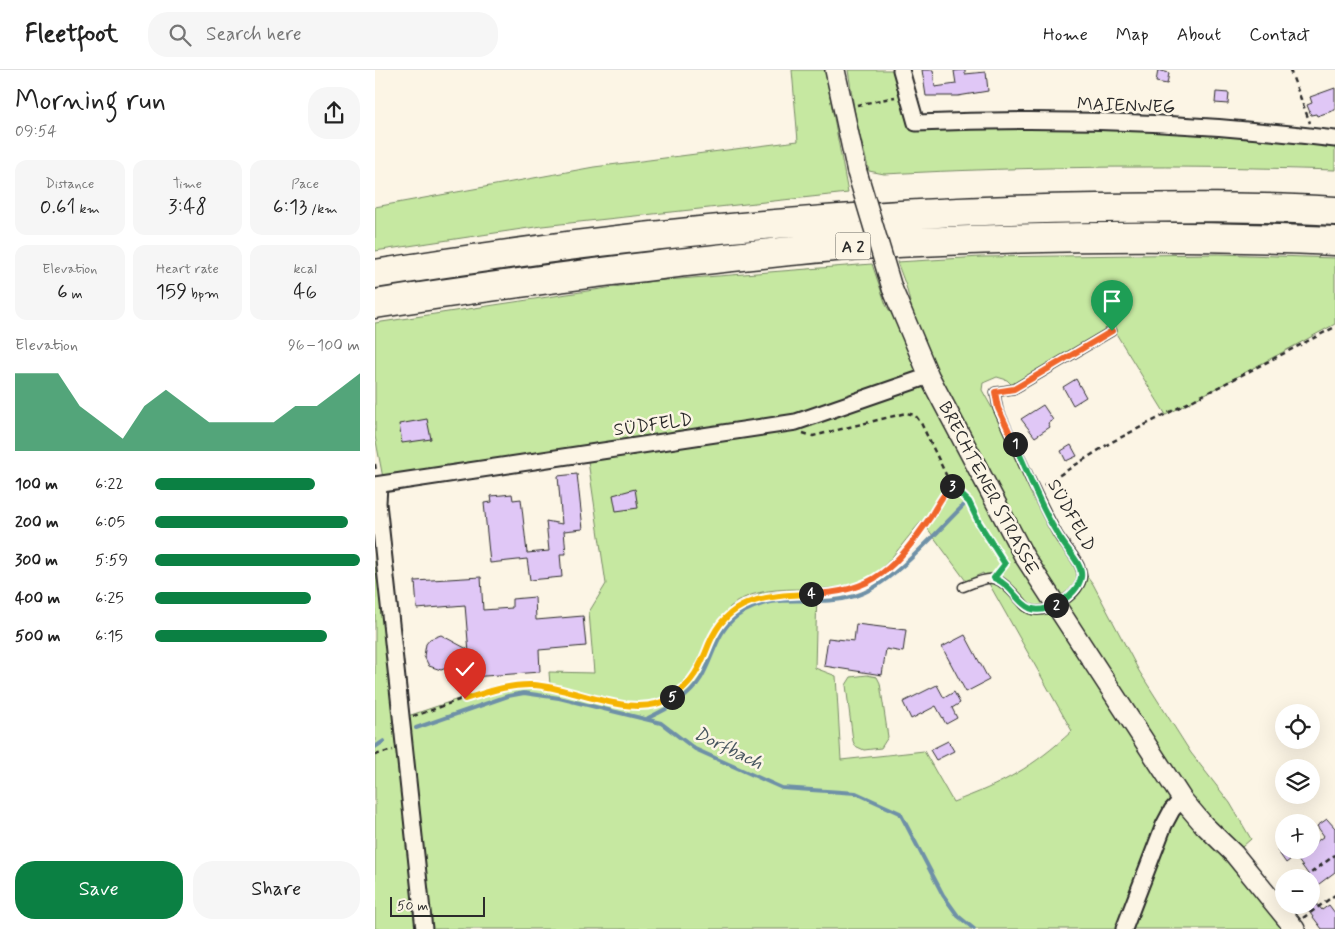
<!DOCTYPE html>
<meta charset="utf-8">
<style>
:root{--surface:#fff;--page:#f6f6f6;--text:#222;--muted:#767676;--line:#e0e0e0;--accent:#0b8043}
body{margin:0;font-family:Mynerve,sans-serif;background:var(--page);color:var(--text);height:100vh;display:flex;flex-direction:column;font-size:19px;white-space:nowrap}
*{box-sizing:border-box;margin:0}
p{font-size:16px;color:var(--muted)}
.icon{flex:none;width:28px;height:28px;fill:none;stroke:currentColor;stroke-width:2;stroke-linecap:round;stroke-linejoin:round}
.map{position:relative;flex:1;overflow:hidden}
.details{display:flex;flex-direction:column;background:var(--surface);width:375px}
.details>*{flex:none}
.buttons{position:absolute;left:900px;top:634px;display:grid;gap:10px}
.buttons a{display:grid;place-items:center;width:45px;height:45px;border-radius:50%;background:var(--surface);box-shadow:0 5px 20px #0002;font-size:25px}
.scale{position:absolute;left:15px;bottom:12px;width:95px;box-sizing:border-box;padding-left:5px;border:2px solid #2b2b2b;border-top:0;font-size:14px;line-height:18px;white-space:nowrap;color:#2b2b2b;-webkit-text-stroke:4px #fcf5e5;paint-order:stroke}
.pin{position:absolute;display:grid;place-items:center;width:42px;height:42px;color:#fff;margin:-51px -21px;border-radius:50% 50% 50% 0;rotate:-45deg;box-shadow:0 0 5px #0007}
.pin .icon{rotate:45deg}
.km{position:absolute;width:25px;height:25px;margin:-12px;border-radius:50%;background:#222;color:#fff;font-size:14px;line-height:25px;text-align:center}
.round{display:grid;place-items:center;flex:none;width:52px;height:52px;border-radius:20px;background:var(--page)}
.summary{display:flex;align-items:center;justify-content:space-between;height:85px;padding:0 15px}
h1{font-size:28px;font-weight:600;line-height:38px}
.stats{display:grid;grid-template-columns:repeat(3,1fr);gap:8px;height:85px;padding:5px 15px}
.stats div{display:grid;align-content:center;border-radius:12px;background:var(--page);text-align:center}
.stats b{font-size:21px;font-weight:600}
.stats small{font-size:14px;font-weight:400}
.stats p{font-size:14px}
.chart{height:140px;padding:10px 15px}
.chart p{display:flex;justify-content:space-between}
.chart svg{width:100%;height:90px;margin-top:5px;fill:var(--accent);opacity:.7}
.cta{display:flex;gap:10px;margin-top:auto;padding:10px 15px}
.cta a{flex:1;height:58px;border-radius:20px;background:var(--accent);color:#fff;font-size:20px;font-weight:600;line-height:58px;text-align:center}
.cta a+a{background:var(--page);color:var(--text)}
ul{padding:0 15px;list-style:none;font-size:16px}
li{display:grid;grid-template-columns:80px 60px 1fr;align-items:center;height:38px}
li i{height:12px;border-radius:6px;background:var(--accent)}
header{display:flex;align-items:center;gap:30px;box-sizing:border-box;height:70px;padding:0 25px;background:var(--surface);border-bottom:1px solid var(--line)}
header strong{font-size:24px}
nav{display:flex;gap:28px;margin-inline-start:auto;font-size:18px}
.search{width:350px;height:45px;background:var(--page);display:flex;align-items:center;gap:12px;box-sizing:border-box;padding:0 18px;border-radius:20px;color:var(--muted);font-size:19px}
main{display:flex;flex:1;min-height:0}
.map>svg:first-child{display:block}
.green{fill:#c6e8a1;stroke:#788a66;fill-rule:evenodd}
.lines{fill:none;stroke-linecap:round;stroke-linejoin:round}
.stream{stroke:#6e90a7;stroke-width:4}
.building{fill:#e0c7f6;stroke:#2b2b2b}
.service-casing{stroke:#2b2b2b;stroke-width:11}
.minor-casing{stroke:#2b2b2b;stroke-width:19}
.tertiary-casing{stroke:#2b2b2b;stroke-width:22}
.motorway-casing{stroke:#2b2b2b;stroke-width:31}
.path{stroke:#2b2b2b;stroke-width:2.5;stroke-dasharray:5 4;stroke-linecap:butt}
.service{stroke:#fcf5e5;stroke-width:8}
.minor{stroke:#fcf5e5;stroke-width:15}
.tertiary{stroke:#fcf5e5;stroke-width:19}
.motorway{stroke:#fcf5e5;stroke-width:28}
.tertiary-bridge-casing{stroke:#2b2b2b;stroke-width:22;stroke-linecap:butt}
.tertiary-bridge{stroke:#fcf5e5;stroke-width:19}
.split-1-casing{stroke:#fff;stroke-width:10}
.split-2-casing{stroke:#fff;stroke-width:10}
.split-3-casing{stroke:#fff;stroke-width:10}
.split-4-casing{stroke:#fff;stroke-width:10}
.split-5-casing{stroke:#fff;stroke-width:10}
.split-6-casing{stroke:#fff;stroke-width:10}
.split-1{stroke:#f0652b;stroke-width:6}
.split-2{stroke:#22a559;stroke-width:6}
.split-3{stroke:#22a559;stroke-width:6}
.split-4{stroke:#f0652b;stroke-width:6}
.split-5{stroke:#f5b400;stroke-width:6}
.split-6{stroke:#f5b400;stroke-width:6}
.labels{text-anchor:middle;stroke-width:5;stroke-linejoin:round;paint-order:stroke}
.shield{fill:#fcf5e5;stroke:#6a6863;stroke-width:1}
.shield-label{font-size:16px;font-weight:bold;fill:#2b2b2b}
.street-label{font-size:18px;fill:#2b2b2b;stroke:#fcf5e5}
.water-label{font-size:19px;font-style:italic;fill:#47555f;stroke:#fcf5e5}
</style>
<header>
<strong>Fleetfoot</strong>
<div class="search"><svg class="icon" aria-label="search" viewBox="0 0 24 24"><circle cx="10" cy="10" r="6"/><path d="M15 15l6 6"/></svg>Search here</div>
<nav><a>Home</a><a>Map</a><a>About</a><a>Contact</a></nav>
</header>
<main>
<section class="details">
<div class="summary"><div><h1>Morning run</h1><p>09:54</p></div><a class="round"><svg class="icon" aria-label="share" viewBox="0 0 24 24"><path d="M12 15V3M7 8l5-5 5 5M5 13v7h14v-7"/></svg></a></div>
<div class="stats">
<div><p>Distance</p><b>0.61<small> km</small></b></div>
<div><p>Time</p><b>3:48</b></div>
<div><p>Pace</p><b>6:13<small> /km</small></b></div>
</div>
<div class="stats">
<div><p>Elevation</p><b>6<small> m</small></b></div>
<div><p>Heart rate</p><b>159<small> bpm</small></b></div>
<div><p>kcal</p><b>46</b></div>
</div>
<div class="chart"><p><span>Elevation</span>96–100 m</p>
<svg viewBox="0 0 160 44" preserveAspectRatio="none"><path d="M0 44V6L10 6L20 6L30 22L40 30L50 38L60 22L70 14L80 22L90 30L100 30L110 30L120 30L130 22L140 22L150 14L160 6V44z"/></svg>
</div>
<ul>
<li><b>100 m</b>6:22<i style="width:78%"></i></li>
<li><b>200 m</b>6:05<i style="width:94%"></i></li>
<li><b>300 m</b>5:59<i style="width:100%"></i></li>
<li><b>400 m</b>6:25<i style="width:76%"></i></li>
<li><b>500 m</b>6:15<i style="width:84%"></i></li>
</ul>
<div class="cta"><a>Save</a><a>Share</a></div>
</section>
<div class="map">
<svg width="960" height="859" viewBox="0 0 960 859">
<rect width="100%" height="100%" fill="#fcf5e5"/>
<filter id="ink" filterUnits="userSpaceOnUse"><feTurbulence type="fractalNoise" baseFrequency=".02" numOctaves="2"/><feDisplacementMap in="SourceGraphic" scale="10" xChannelSelector="R" yChannelSelector="G"/><feConvolveMatrix kernelMatrix="1 2 1 2 8 2 1 2 1" color-interpolation-filters="sRGB"/></filter>
<g filter="url(#ink)">
<path class="green" d="M417,0h33l23,123 -306,33 -167,25v-44l219,-40 204,-26z
M473,0h53l15,53 53,-2 366,18v31c-151,-5 -301,-4 -451,4l-15,-3 -13,-51z
M843,184l117,4v66l-169,91 -54,-88 -100,58 -5,-5 -10,-3 -14,6 -1,7 97,175 14,19 46,87 52,82 39,50 21,36 -17,15 59,75h-918v-437l13,-2 -6,21 20,207 92,-31 30,-5 26,3 -1,-13 45,1 -5,-61 17,-28 -19,-130 208,-37 -412,61 -8,-42v-113l279,-42 218,-17 14,41 42,69 -22,-88 -9,-24 84,-5zM547,451l44,60 17,-8 89,158c-39,36 -69,53 -119,71l-29,-51 -83,9 -5,-84 -21,-8 2,-77 -56,2 -32,15c36,-33 95,-8 139,-28 15,-7 40,-45 54,-59z
M492,605l10,2 3,6 8,54 -7,11 -17,2 -9,-4 -2,-5 -7,-56 5,-8z"/>
<g class="lines">
<path class="stream" d="M273,648c21,-10 41,-20 53,-40 12,-20 16,-48 36,-62 42,-28 76,-7 118,-20 36,-10 81,-64 109,-91
M41,658l92,-32 16,-3 35,5 102,25 34,26 87,39 74,5 44,20 43,82 15,21 16,13
M0,677l9,-6"/>
</g>
<path class="building" d="M547,0h11l2,17 21,-3 -2,-13 11,-1v4l21,-2 2,19 -30,5h-32z
M783,0l11,3 -2,11 -11,-2z
M960,18v22l-18,6 -1,-2 -5,1 -4,-10 5,-2 -2,-6z
M841,22l13,1 -1,11 -13,-1z
M701,309l10,18 -13,8 -10,-18z
M668,335l10,15 -5,3 2,4 -15,10 -14,-18z
M52,349l4,20 -29,4 -3,-19z
M696,375l6,11 -11,5 -5,-10z
M202,404l6,55 -19,2 2,23h-6l2,23 -32,3 -3,-21 -37,4 -6,-60 8,-1 -1,-6 11,-1 10,-1 1,6 8,-1 6,54 22,-2 -3,-30 16,3 -4,-48z
M260,419l3,19 -22,3 -3,-16z
M106,507l2,33 29,-2v-9l23,-2 1,23 47,-4 3,30 -47,4 1,22 -69,5 -6,-72 -48,4 -2,-28z
M481,554l50,6 -3,22 -17,-3 -4,26 -58,-9 4,-28 26,3z
M66,565l26,14 -15,17 -11,4 -12,-4 -5,-10 2,-12 4,-5z
M590,565l24,45 -23,12 -24,-45z
M562,615l7,13 10,-6 6,11 -8,5 5,10 -11,6 -10,-18 -25,13 -8,-17z
M573,671l6,10 -18,9 -6,-10z
M952,749l8,9v44l-24,18v-12l-16,-22 -9,7 -9,-13h34v-4l13,-10 -7,-10z
M929,835h14l4,5 7,-5 6,8v16h-13z"/>
<g class="lines">
<defs>
<path id="service" d="M588,517c34,-13 33,-12 58,14 3,4 6,8 12,9 16,4 49,-17 49,-34 0,-15 -19,-31 -25,-43 -22,-40 -40,-83 -59,-124l-3,-17 19,-3 98,-58"/>
<path id="minor" d="M526,0l15,53c139,-6 280,-1 419,16
M0,415l421,-63 133,-46
M4,415l-1,18 46,426
M749,859l40,-104 8,-15 10,-11"/>
<path id="tertiary" d="M460,0l22,102
M517,218l37,88 95,180 158,243 22,26 30,29 61,75"/>
<path id="motorway" d="M0,204c239,-39 480,-63 723,-66 79,-1 158,-2 237,3
M0,234c101,-16 201,-29 302,-41 61,-6 122,-14 184,-18 158,-9 316,-11 474,-4"/>
</defs>
<use href="#service" class="service-casing"/>
<use href="#minor" class="minor-casing"/>
<use href="#tertiary" class="tertiary-casing"/>
<use href="#motorway" class="motorway-casing"/>
<path class="path" d="M915,0l20,53
M482,35l38,-8
M428,363l10,3 93,-23 9,2 6,8 30,62 12,9 6,8 10,21 27,41 -8,7
M0,394l1,7
M669,415l66,-42 225,-116
M38,646c33,-9 74,-31 108,-31 40,0 101,29 134,19 55,-16 39,-60 73,-89 38,-32 88,-12 131,-27 38,-14 70,-70 92,-103
M0,685l18,-5
M929,808l31,-23
M928,848l32,-23"/>
<use href="#service" class="service"/>
<use href="#minor" class="minor"/>
<use href="#tertiary" class="tertiary"/>
<use href="#motorway" class="motorway"/>
<defs>
<path id="tertiary-bridge" d="M482,102l35,116"/>
</defs>
<use href="#tertiary-bridge" class="tertiary-bridge-casing"/>
<use href="#tertiary-bridge" class="tertiary-bridge"/>
</g>
</g>
<g class="lines" filter="url(#ink)">
<defs>
<path id="split-1" d="M640,374l-17,-36 -3,-16 19,-3 98,-58"/>
<path id="split-2" d="M640,374c15,33 28,70 49,100 6,9 19,22 17,33 -2,13 -15,22 -25,28"/>
<path id="split-3" d="M577,416l17,16 10,21 26,41 -11,14c27,11 25,44 62,27"/>
<path id="split-4" d="M436,524c63,-1 86,-28 120,-78 5,-8 14,-26 21,-30"/>
<path id="split-5" d="M297,627c21,-14 28,-30 37,-53 19,-47 58,-48 102,-50"/>
<path id="split-6" d="M90,629c23,-7 44,-15 68,-14 42,2 101,37 139,12"/>
</defs>
<use href="#split-1" class="split-1-casing"/>
<use href="#split-2" class="split-2-casing"/>
<use href="#split-3" class="split-3-casing"/>
<use href="#split-4" class="split-4-casing"/>
<use href="#split-5" class="split-5-casing"/>
<use href="#split-6" class="split-6-casing"/>
<use href="#split-1" class="split-1"/>
<use href="#split-2" class="split-2"/>
<use href="#split-3" class="split-3"/>
<use href="#split-4" class="split-4"/>
<use href="#split-5" class="split-5"/>
<use href="#split-6" class="split-6"/>
</g>
<g class="labels">
<rect class="shield" x="460.5" y="162.5" width="35" height="27" rx="4"/>
<g class="shield-label">
<text x="478" y="182">A 2</text>
</g>
<g class="street-label">
<text transform="translate(751 35) rotate(2)" y="6">MAIENWEG</text>
<text transform="translate(278 354) rotate(-8)" y="6">SÜDFELD</text>
<text transform="translate(614 418) rotate(62)" y="6">BRECHTENER STRASSE</text>
<text transform="translate(697 445) rotate(61)" y="6">SÜDFELD</text>
</g>
<g class="water-label">
<text transform="translate(354 677) rotate(26)" y="7">Dorfbach</text>
</g>
</g>
</svg>
<div class="buttons">
<a><svg class="icon" aria-label="locate" viewBox="0 0 24 24"><circle cx="12" cy="12" r="6"/><path d="M12 2v4M12 18v4M2 12h4M18 12h4"/></svg></a>
<a><svg class="icon" aria-label="layers" viewBox="0 0 24 24"><path d="M12 4l9 5-9 5-9-5zM3 14l9 5 9-5"/></svg></a>
<a>+</a>
<a>−</a>
</div>
<div class="scale">50 m</div>
<div class="pin" style="left:737px;top:261px;background:#1e9e55"><svg class="icon" aria-label="arrive" viewBox="0 0 24 24"><path d="M6 21V4h12l-3 4 3 4H6"/></svg></div>
<div class="pin" style="left:90px;top:629px;background:#d93025"><svg class="icon" aria-label="check" viewBox="0 0 24 24"><path d="M5 12l5 5 9-10"/></svg></div>
<b class="km" style="left:640px;top:374px">1</b>
<b class="km" style="left:681px;top:535px">2</b>
<b class="km" style="left:577px;top:416px">3</b>
<b class="km" style="left:436px;top:524px">4</b>
<b class="km" style="left:297px;top:627px">5</b>
</div>
</main>
